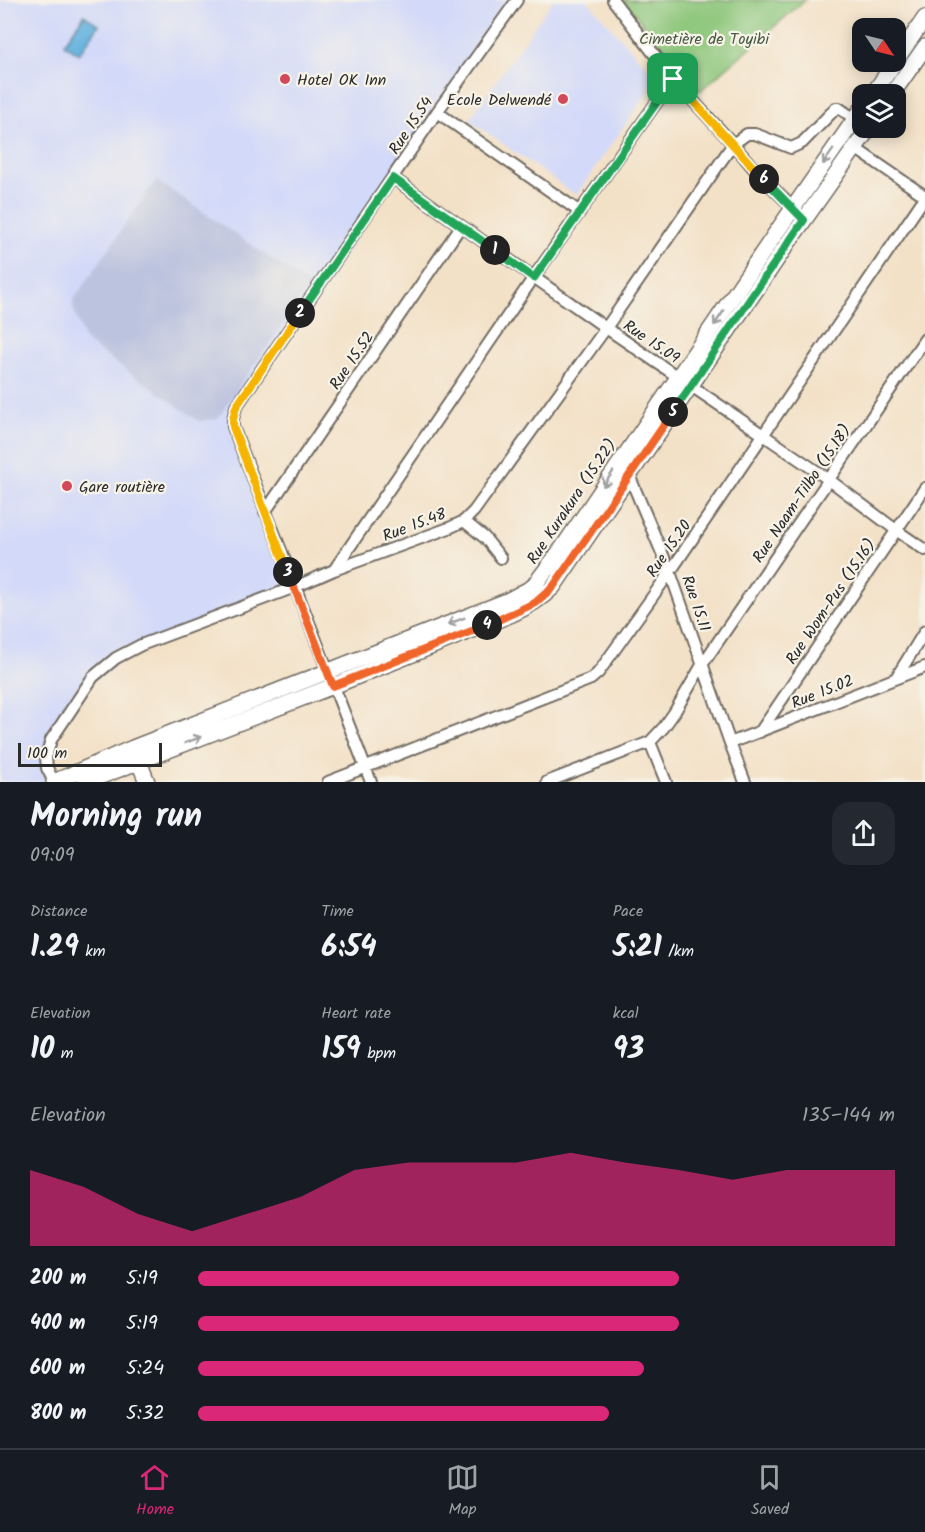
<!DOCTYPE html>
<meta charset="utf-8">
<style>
:root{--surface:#171b24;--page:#242831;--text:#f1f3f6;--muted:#9ea1a6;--line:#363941;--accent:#db2777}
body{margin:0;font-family:Kalam,sans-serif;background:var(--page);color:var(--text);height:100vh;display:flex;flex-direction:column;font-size:22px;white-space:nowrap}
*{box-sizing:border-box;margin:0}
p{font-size:20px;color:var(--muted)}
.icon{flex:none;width:33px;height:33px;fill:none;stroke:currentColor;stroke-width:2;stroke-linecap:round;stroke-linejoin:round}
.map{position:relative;height:782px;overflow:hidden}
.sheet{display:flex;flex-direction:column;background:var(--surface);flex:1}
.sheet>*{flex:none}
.needle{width:39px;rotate:125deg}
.buttons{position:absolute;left:852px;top:18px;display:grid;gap:12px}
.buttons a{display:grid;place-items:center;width:54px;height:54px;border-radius:12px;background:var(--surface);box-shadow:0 3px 15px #0003;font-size:30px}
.scale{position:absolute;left:18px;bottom:15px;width:144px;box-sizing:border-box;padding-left:6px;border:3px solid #2b2b2b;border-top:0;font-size:16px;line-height:21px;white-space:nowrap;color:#2b2b2b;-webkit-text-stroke:4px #f7f3e8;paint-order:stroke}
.pin{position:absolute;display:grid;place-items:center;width:51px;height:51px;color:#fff;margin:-26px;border-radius:12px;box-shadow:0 3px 9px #0006}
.km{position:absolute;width:30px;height:30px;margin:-15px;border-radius:50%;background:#222;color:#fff;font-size:16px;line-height:30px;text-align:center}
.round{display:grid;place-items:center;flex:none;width:63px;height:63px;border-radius:18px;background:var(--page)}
.head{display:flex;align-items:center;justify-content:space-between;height:102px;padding:0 30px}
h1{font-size:33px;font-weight:600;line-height:45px}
.figures{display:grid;grid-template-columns:repeat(3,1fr);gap:9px;height:102px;padding:6px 30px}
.figures div{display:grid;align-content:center}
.figures b{font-size:30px;font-weight:600}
.figures small{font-size:16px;font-weight:400}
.figures p{font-size:16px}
.chart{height:168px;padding:12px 30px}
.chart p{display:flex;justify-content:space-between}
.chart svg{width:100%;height:108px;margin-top:6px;fill:var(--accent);opacity:.7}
ul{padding:0 30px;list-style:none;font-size:20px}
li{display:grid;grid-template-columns:96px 72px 1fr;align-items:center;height:45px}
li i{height:15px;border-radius:8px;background:var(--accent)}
.tabs{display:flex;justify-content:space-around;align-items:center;height:84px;border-top:2px solid var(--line);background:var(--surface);font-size:16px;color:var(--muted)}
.tabs a{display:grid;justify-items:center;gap:3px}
.tabs .on{color:var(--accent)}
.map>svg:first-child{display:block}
.built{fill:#d2d9f9}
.industrial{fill:#bcc3de}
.green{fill:#8cc67a;stroke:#5c7852;stroke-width:1.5}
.water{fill:#64b2de;stroke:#486e84;stroke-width:1.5}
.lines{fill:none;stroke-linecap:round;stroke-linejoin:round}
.street-casing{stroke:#716b62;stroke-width:14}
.secondary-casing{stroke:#716b62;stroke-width:18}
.street{stroke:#fff;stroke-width:10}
.secondary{stroke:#fff;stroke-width:15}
.oneway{stroke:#a0a0a0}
.split-1-casing{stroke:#fff;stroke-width:12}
.split-2-casing{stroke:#fff;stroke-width:12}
.split-3-casing{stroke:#fff;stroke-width:12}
.split-4-casing{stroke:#fff;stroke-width:12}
.split-5-casing{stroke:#fff;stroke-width:12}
.split-6-casing{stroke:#fff;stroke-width:12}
.split-7-casing{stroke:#fff;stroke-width:12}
.split-1{stroke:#22a559;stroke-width:8}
.split-2{stroke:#22a559;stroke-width:8}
.split-3{stroke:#f5b400;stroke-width:8}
.split-4{stroke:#f0652b;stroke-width:8}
.split-5{stroke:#f0652b;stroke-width:8}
.split-6{stroke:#22a559;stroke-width:8}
.split-7{stroke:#f5b400;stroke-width:8}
.poi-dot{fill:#d1495b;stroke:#f7f3e8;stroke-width:2}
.labels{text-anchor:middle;stroke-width:4.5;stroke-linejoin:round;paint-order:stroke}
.park-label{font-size:16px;fill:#485a43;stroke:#f7f3e8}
.poi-label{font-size:16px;fill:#2b2b2b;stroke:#f7f3e8;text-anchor:start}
.street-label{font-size:16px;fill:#2b2b2b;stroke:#f7f3e8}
</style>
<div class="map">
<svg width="925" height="782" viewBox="0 0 925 782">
<rect width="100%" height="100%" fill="#f7f3e8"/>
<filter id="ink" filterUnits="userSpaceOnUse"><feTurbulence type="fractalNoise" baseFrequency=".0167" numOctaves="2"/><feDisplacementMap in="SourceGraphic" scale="12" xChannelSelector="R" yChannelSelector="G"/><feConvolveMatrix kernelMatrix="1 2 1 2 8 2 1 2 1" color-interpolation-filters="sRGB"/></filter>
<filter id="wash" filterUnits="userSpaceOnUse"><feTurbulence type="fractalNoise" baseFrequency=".008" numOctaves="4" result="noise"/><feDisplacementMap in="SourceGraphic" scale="24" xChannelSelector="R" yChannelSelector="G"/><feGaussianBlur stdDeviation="1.35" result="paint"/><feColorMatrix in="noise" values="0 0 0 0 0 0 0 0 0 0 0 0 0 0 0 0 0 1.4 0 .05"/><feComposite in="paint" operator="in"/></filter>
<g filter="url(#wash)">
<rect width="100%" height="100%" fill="#f3e1c7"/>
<path class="built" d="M0,0h517l-284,419 62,168 -170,70 -15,13 -18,12 -39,58 -5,17 6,25h-54z
M553,0h34l70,79 -81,116 -107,-75z"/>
<path class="industrial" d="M156,180l154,105 -93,134 -18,2 -114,-80 -12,-33v-7z"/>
<path class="green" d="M623,0h182l-105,91z"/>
<path class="water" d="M84,15l15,10 -20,29 -15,-10z"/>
</g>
<g filter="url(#ink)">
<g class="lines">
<defs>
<path id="street" d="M613,0l60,79 60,65 22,26 43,43
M437,112l143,100
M855,148l70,48
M393,178l213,150 222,151 68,51 29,20
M629,475l41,97 60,171 15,39
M265,512l196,-286
M464,521l21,17 16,20
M334,570l200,-293 139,-198
M896,678l29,-47
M760,732l165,-244
M650,742l16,40
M730,743l195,-76
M54,782l-7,-14 -1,-11 5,-17 42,-63 23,-19 25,-13 154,-58 39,-17 115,-42 15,-7 10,-10 132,-183 127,-184 14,-10h8l36,14 11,-5 34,-35h3l16,11
M328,782l263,-103 7,-6 72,-101 255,-375
M371,782l-138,-355v-8l3,-12 201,-295 80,-112
M547,782l103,-40 14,-15 10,-14 28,-48 223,-326"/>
<path id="secondary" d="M896,60l29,-42
M873,94l22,-32
M892,94l33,-47
M136,754l11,28
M54,782l79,-34 374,-147 26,-14 28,-37 217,-320 84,-121
M86,782l247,-96 179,-72c16,-7 28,-14 41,-27l237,-347 79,-112"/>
</defs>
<use href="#street" class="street-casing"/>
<use href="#secondary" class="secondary-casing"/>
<use href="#street" class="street"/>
<use href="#secondary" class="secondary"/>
</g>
<defs><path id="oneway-shaft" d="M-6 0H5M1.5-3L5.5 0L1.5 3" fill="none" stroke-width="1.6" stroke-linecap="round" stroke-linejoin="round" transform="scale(1.5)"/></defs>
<g class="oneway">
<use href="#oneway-shaft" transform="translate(828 157) rotate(125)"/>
<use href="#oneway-shaft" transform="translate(719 318) rotate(124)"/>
<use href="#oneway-shaft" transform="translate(608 479) rotate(124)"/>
<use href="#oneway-shaft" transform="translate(456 621) rotate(159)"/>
<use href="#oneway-shaft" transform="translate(193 740) rotate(-21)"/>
</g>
</g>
<g class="lines" filter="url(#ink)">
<defs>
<path id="split-1" d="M495,250l39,28 139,-199"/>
<path id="split-2" d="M300,313l93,-135 102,72"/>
<path id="split-3" d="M288,572l-55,-145v-8l3,-12 64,-94"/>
<path id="split-4" d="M288,572l45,114 154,-61"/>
<path id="split-5" d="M487,625l48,-22 18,-16 120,-175"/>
<path id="split-6" d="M673,412l131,-192 -40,-41"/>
<path id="split-7" d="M673,79l91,100"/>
</defs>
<use href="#split-1" class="split-1-casing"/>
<use href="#split-2" class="split-2-casing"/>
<use href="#split-3" class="split-3-casing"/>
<use href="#split-4" class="split-4-casing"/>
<use href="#split-5" class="split-5-casing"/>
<use href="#split-6" class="split-6-casing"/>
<use href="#split-7" class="split-7-casing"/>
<use href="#split-1" class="split-1"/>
<use href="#split-2" class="split-2"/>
<use href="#split-3" class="split-3"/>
<use href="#split-4" class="split-4"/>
<use href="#split-5" class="split-5"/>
<use href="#split-6" class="split-6"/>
<use href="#split-7" class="split-7"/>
</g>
<g class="poi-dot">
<circle cx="285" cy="79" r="6"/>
<circle cx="563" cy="99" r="6"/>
<circle cx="67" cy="486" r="6"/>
</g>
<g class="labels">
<g class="park-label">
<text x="704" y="44">Cimetière de Toyibi</text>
</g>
<g class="poi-label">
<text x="297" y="85">Hotel OK Inn</text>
<text x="551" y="105" text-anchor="end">Ecole Delwendé</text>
<text x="79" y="492">Gare routière</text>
</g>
<g class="street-label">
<text transform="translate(410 125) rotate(-56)" y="6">Rue 15.54</text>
<text transform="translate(652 341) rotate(34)" y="6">Rue 15.09</text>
<text transform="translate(351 360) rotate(-56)" y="6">Rue 15.52</text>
<text transform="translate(801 493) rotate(-56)" y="6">Rue Naam-Tilbo (15.18)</text>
<text transform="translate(571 501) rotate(-56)" y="6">Rue Kurakura (15.22)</text>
<text transform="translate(414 524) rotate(-21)" y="6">Rue 15.48</text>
<text transform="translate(668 548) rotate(-55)" y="6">Rue 15.20</text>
<text transform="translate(830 601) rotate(-56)" y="6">Rue Wom-Pus (15.16)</text>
<text transform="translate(697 603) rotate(71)" y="6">Rue 15.11</text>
<text transform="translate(822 691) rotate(-22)" y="6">Rue 15.02</text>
</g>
</g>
</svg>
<div class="buttons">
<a><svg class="needle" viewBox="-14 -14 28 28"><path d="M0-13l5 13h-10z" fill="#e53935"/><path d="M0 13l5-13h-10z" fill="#9ea1a6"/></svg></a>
<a><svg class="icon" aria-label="layers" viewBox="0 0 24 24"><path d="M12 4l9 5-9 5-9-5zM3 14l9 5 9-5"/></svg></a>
</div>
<div class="scale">100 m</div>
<div class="pin" style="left:673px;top:79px;background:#1e9e55"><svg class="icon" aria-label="arrive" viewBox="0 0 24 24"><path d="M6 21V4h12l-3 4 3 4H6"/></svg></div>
<b class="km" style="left:495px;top:250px">1</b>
<b class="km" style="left:300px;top:313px">2</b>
<b class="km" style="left:288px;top:572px">3</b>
<b class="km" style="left:487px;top:625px">4</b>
<b class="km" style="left:673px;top:412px">5</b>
<b class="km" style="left:764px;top:179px">6</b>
</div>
<section class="sheet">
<div class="head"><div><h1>Morning run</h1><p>09:09</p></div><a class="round"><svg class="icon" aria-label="share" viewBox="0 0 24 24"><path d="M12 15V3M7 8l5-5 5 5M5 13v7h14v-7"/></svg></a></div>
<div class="figures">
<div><p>Distance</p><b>1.29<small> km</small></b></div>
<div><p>Time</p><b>6:54</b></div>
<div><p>Pace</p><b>5:21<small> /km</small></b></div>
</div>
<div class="figures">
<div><p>Elevation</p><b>10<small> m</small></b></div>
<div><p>Heart rate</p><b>159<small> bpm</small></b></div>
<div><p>kcal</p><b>93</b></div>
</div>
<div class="chart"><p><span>Elevation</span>135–144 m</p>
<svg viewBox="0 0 160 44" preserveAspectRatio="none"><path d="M0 44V13L10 20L20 31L30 38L40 31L50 24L60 13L70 10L80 10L90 10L100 6L110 10L120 13L130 17L140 13L150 13L160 13V44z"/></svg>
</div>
<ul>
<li><b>200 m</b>5:19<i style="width:69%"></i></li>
<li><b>400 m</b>5:19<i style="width:69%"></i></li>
<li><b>600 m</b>5:24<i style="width:64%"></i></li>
<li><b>800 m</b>5:32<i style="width:59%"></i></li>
</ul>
</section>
<nav class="tabs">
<a class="on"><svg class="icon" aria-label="home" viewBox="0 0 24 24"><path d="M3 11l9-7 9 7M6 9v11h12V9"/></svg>Home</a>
<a><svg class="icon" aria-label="map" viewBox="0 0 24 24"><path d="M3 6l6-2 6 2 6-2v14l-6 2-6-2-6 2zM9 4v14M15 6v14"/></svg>Map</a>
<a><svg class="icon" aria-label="saved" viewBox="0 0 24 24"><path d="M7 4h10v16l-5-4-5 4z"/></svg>Saved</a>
</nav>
